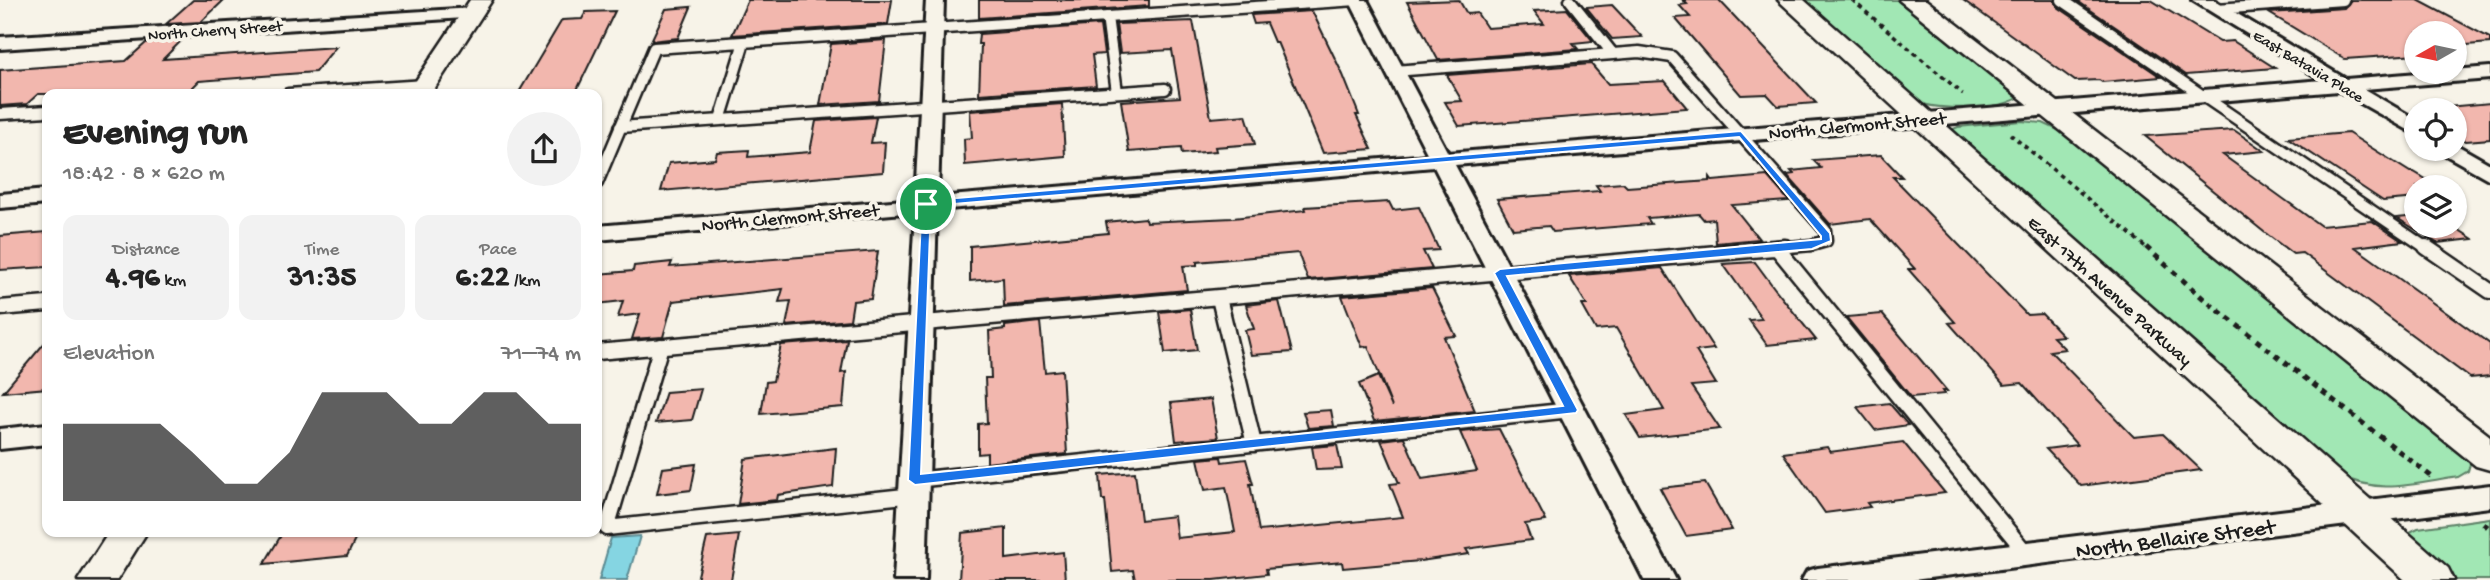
<!DOCTYPE html>
<meta charset="utf-8">
<style>
:root{--surface:#fff;--page:#f2f2f2;--text:#222;--muted:#767676;--accent:#1c1c1c}
body{margin:0;font-family:"Gochi Hand",sans-serif;background:var(--page);color:var(--text);height:100vh;display:flex;flex-direction:column;font-size:26px;white-space:nowrap}
*{box-sizing:border-box;margin:0}
p{font-size:23px;color:var(--muted)}
.icon{flex:none;width:38px;height:38px;fill:none;stroke:currentColor;stroke-width:2;stroke-linecap:round;stroke-linejoin:round}
.map{position:relative;flex:1;overflow:hidden}
.sheet{position:absolute;left:42px;top:89px;width:560px;height:448px;display:flex;flex-direction:column;background:var(--surface);border-radius:14px;box-shadow:0 2px 5px #0004}
.sheet>*{flex:none}
.needle{width:46px;rotate:261deg}
.tools{position:absolute;left:2404px;top:21px;display:grid;gap:14px}
.tools a{display:grid;place-items:center;width:63px;height:63px;border-radius:50%;background:var(--surface);box-shadow:0 2px 5px #0004;font-size:35px}
.pin{position:absolute;display:grid;place-items:center;width:60px;height:60px;color:#fff;margin:-30px;border:4px solid #fff;border-radius:50%;box-shadow:0 2px 7px #0007}
.round{display:grid;place-items:center;flex:none;width:74px;height:74px;border-radius:37px;background:var(--page)}
.head{display:flex;align-items:center;justify-content:space-between;height:119px;padding:0 21px}
h1{font-size:38px;font-weight:700;line-height:52px}
.metrics{display:grid;grid-template-columns:repeat(3,1fr);gap:10px;height:119px;padding:7px 21px}
.metrics div{display:grid;align-content:center;border-radius:14px;background:var(--page);text-align:center}
.metrics b{font-size:30px;font-weight:700}
.metrics small{font-size:19px;font-weight:400}
.metrics p{font-size:19px}
.chart{height:196px;padding:14px 21px}
.chart p{display:flex;justify-content:space-between}
.chart svg{width:100%;height:126px;margin-top:7px;fill:var(--accent);opacity:.7}
.map>svg:first-child{display:block}
.green{fill:#a1e7b4;stroke:#5e8268;stroke-width:2}
.water{fill:#85d5e2;stroke:#5b8b93;stroke-width:2}
.building{fill:#f2b7ae;stroke:#1c1c1c;stroke-width:2}
.lines{fill:none;stroke-linecap:round;stroke-linejoin:round}
.service-far1-casing{stroke:#1c1c1c;stroke-width:15}
.service-casing{stroke:#1c1c1c;stroke-width:19}
.minor-casing{stroke:#1c1c1c;stroke-width:6}
.tertiary-casing{stroke:#1c1c1c;stroke-width:5}
.secondary-casing{stroke:#1c1c1c;stroke-width:5}
.path-far1{stroke:#1c1c1c;stroke-width:3.5;stroke-dasharray:4.5 4.5;stroke-linecap:butt}
.path{stroke:#1c1c1c;stroke-width:5;stroke-dasharray:6 6;stroke-linecap:butt}
.service-far1{stroke:#f7f3e8;stroke-width:10}
.service{stroke:#f7f3e8;stroke-width:14}
.minor{fill:#f7f3e8;fill-rule:evenodd}
.tertiary{fill:#f7f3e8;fill-rule:evenodd}
.secondary{fill:#f7f3e8;fill-rule:evenodd}
.route{fill:#1a73e8;stroke:#fff;stroke-width:2;fill-rule:evenodd}
.labels{text-anchor:middle;stroke-width:7;stroke-linejoin:round;paint-order:stroke}
.far-street-label{font-size:16px;fill:#1c1c1c;stroke:#f7f3e8}
.street-label{font-size:19px;fill:#1c1c1c;stroke:#f7f3e8}
.near-street-label{font-size:23px;fill:#1c1c1c;stroke:#f7f3e8}
</style>
<div class="map">
<svg width="2490" height="580" viewBox="0 0 2490 580">
<rect width="100%" height="100%" fill="#f7f3e8"/>
<filter id="ink" filterUnits="userSpaceOnUse"><feTurbulence type="fractalNoise" baseFrequency=".0143" numOctaves="2"/><feDisplacementMap in="SourceGraphic" scale="14" xChannelSelector="R" yChannelSelector="G"/><feConvolveMatrix kernelMatrix="1 2 1 2 8 2 1 2 1" color-interpolation-filters="sRGB"/></filter>
<g filter="url(#ink)">
<path class="green" d="M1802,0h95l121,98c-19,12 -83,13 -103,3z
M2021,121l22,2 17,8 405,323 5,10 -2,7 -10,6c-46,7 -80,19 -123,-4l-381,-340 -1,-4 5,-2z
M2490,518v62h-38l-43,-42 1,-6 8,-4z"/>
<path class="water" d="M640,536l-13,44h-28l12,-42z"/>
<path class="building" d="M193,0h31l-23,22 -35,2z
M748,0h144l-4,24 -156,11z
M979,0h170v6l-170,12z
M1459,0l8,14 10,-1 10,15 57,-4 -10,-13 33,-2 26,32 -20,2 5,6 -140,11 -31,-58z
M1683,0h36l97,103 -38,3 -11,-12 -26,1 -66,-77 15,-1 -11,-12 8,-1z
M1963,0h91l4,7 103,70 -59,5 -3,-2 -24,1z
M2076,0h75l69,42 13,-1 42,27 -89,7z
M2351,0h67l72,38v5l-35,3v-13h-38v21l-72,5 -76,-46 75,-5z
M1612,5l30,32 -30,2 -26,-32z
M691,7l-13,31 -27,3 15,-32z
M615,11l-40,83h-57l44,-74 20,-1 4,-7z
M1312,11l31,64 16,40h-3l16,34 -49,4 -46,-111h-3l-8,-19 -12,1 -3,-9z
M1193,21l18,97 35,-3 9,29 -40,3 1,4 -34,3 -1,-6 -52,4 -8,-51 59,-4 -8,-47 -52,3 -4,-29z
M1100,25l4,29 -12,1 4,31 -117,8 2,-50h-3l1,-10z
M183,39l-20,20 173,-12 -21,25 -116,9 -13,13h-148l-11,10 -27,2v-36l126,-9 21,-19z
M886,40l-7,61 -59,4 11,-61z
M1591,64l17,20 57,-3 22,27 -228,18 -14,-24 17,-1 -15,-26z
M2490,103v36l-24,2 -11,-6v-25h-41z
M1062,104l3,52 -100,9 -1,-26 8,-1 -2,-27z
M876,117l-5,26 14,-1 -2,30 -222,19 8,-28 46,-4 2,-7 32,-2 -1,7 62,-5 6,-31z
M2234,130l30,21 -41,4 98,71 51,-5 30,20 -47,6 135,97v32l-20,2 -168,-125 -9,1 -29,-22 -119,-96z
M2348,133l62,39h4l25,15h-22v11l-34,3 -95,-63z
M1881,155l21,22h-9l134,138 15,-1 21,22 -10,1 12,12 -15,2 84,86 29,-3 38,36 -120,16 -35,-37 31,-4 -55,-62 -18,2 -55,-62 6,-1 -47,-53h7l-45,-50 -40,5 -43,-49 7,-1 -3,-3 30,-3 -8,-8z
M1767,176l22,25 -57,4 27,34 -43,4 -2,-24 -10,1 -5,-6 -52,4 4,6 -98,8 -4,-6 -36,3 -16,-30 103,-8 -4,-6 27,-2 4,4 83,-6v-4l3,4z
M1389,202l4,8 26,-3 20,43 -16,1 9,18 -124,11 -10,-27 -101,9v3l-14,1 4,24 -183,16 -1,-28 -33,3v-35l138,-13 -2,-11 39,-4 1,4 87,-4 73,-8 -1,-3z
M2417,216v10h36l20,13 -36,4 -40,-25z
M47,232v35l-47,3v-34z
M878,251l-7,48 -18,2 -3,19 -64,6 5,-25 -12,1 4,-13 -110,12 -10,36 -31,2 8,-25 -22,3 5,-16 -26,3v-30l36,-3 1,-5 38,-4 -2,5z
M1755,262l20,27 41,51 -49,5 -18,-25 13,-1 -39,-55z
M1662,268l52,81 -18,2 20,33 -25,2 29,43 -80,9 -14,-23 38,-5 -48,-82 -20,2 -14,-25h5l-18,-29z
M1432,288l24,48 -12,1 31,74 -101,10 -15,-37 19,-8 14,31 -24,-61 -6,1 -20,-51z
M1279,301l13,51 -41,3 -6,-25 9,-1 -8,-24z
M1190,309l7,41 -32,3 -6,-41z
M1882,314l65,77h-4l2,3 -34,3 -65,-80z
M1040,322l5,50 17,-2 5,84 -80,9v-10l-9,1v-30l9,-1 -2,-45h6l-2,-47 16,-2v-3z
M47,340v48l-44,4z
M847,340l-6,33 5,-1 -3,35 -82,7 5,-32 7,-1 8,-36z
M701,389l-9,31 -36,3 10,-31z
M1211,399l7,39 -42,3 -5,-38z
M1889,403l19,22 -33,5 -18,-23z
M1331,410l3,16 -26,2 -5,-16z
M1499,429l47,92 -21,3 6,16 -65,9 3,5 -49,7 -77,7 -1,-6 -76,7 1,5 -53,6h-79l-2,-10 -21,2 -7,-72h-3l-2,-25 35,-3 6,48 33,-4 3,22 58,-6 -9,-45 -21,3 -7,-31 23,-2 1,5 24,-3 7,25h-3l9,47 144,-14 -13,-33 9,-1 -18,-43 23,-3 18,42 55,-8 -17,-39z
M1903,442l42,51 -78,10 3,4 -45,6 -42,-60 44,-6 3,5z
M1337,445l5,24 -26,1 -4,-23z
M836,448l-3,39 -55,8 -1,5 -39,4 7,-45z
M696,464l-5,26 -34,4 6,-26z
M1705,483l27,47 -46,6 -26,-48z
M1006,528v31l57,-7 2,28h-106l3,-47z
M283,532h76l-12,24 -83,8z
M739,535l-8,45h-34l10,-42z"/>
<g class="lines">
<defs>
<path id="service-far1" d="M1570,0l43,54
M2062,0l366,249
M2217,9l126,-9
M1107,17l10,75
M1394,71l245,-19 33,5 153,173 1,11 -14,4 -46,4
M288,94l137,-9
M0,114l47,-3
M720,120l24,-78
M620,127l545,-38
M597,183l57,-135 703,-48"/>
<path id="service" d="M2426,247l64,44
M1777,248l250,306
M1219,298l35,146
M0,308l47,-4
M661,346l-54,182 307,-33
M597,352l1188,-105
M915,480l656,-70"/>
<path id="minor" d="M926,0h18l-6,197 490,-42 -79,-155h18l81,153 874,-73 -130,-80h22l132,79 144,-12v12l-126,10 53,31v15l-78,-44 -884,74 221,415h-32l-210,-413 -497,43 -11,370h-32l21,-368 -318,28v-14l318,-27z
M473,8l6,1 3,4 -3,4 -479,32v-12z
M2455,144l35,20v16l-48,-27 -4,-4h17z
M47,190v14l-47,4v-14z
M47,424v20l-47,5v-20z
M2490,485v22l-577,73h-111l5,-9 11,-3z"/>
<path id="tertiary" d="M470,0h22l-61,94h-24z
M109,532h38l-30,48h-39z"/>
<path id="secondary" d="M1778,0h26l644,568 6,12h-49z
M1899,0h27l564,436v34l-14,-4z"/>
</defs>
<use href="#service-far1" class="service-far1-casing"/>
<use href="#service" class="service-casing"/>
<use href="#minor" class="minor-casing"/>
<use href="#tertiary" class="tertiary-casing"/>
<use href="#secondary" class="secondary-casing"/>
<path class="path-far1" d="M1852,0l111,94
M2010,134l138,115"/>
<path class="path" d="M2146,247l59,53 227,177
M2483,523l7,6"/>
<use href="#service-far1" class="service-far1"/>
<use href="#service" class="service"/>
<use href="#minor" class="minor"/>
<use href="#tertiary" class="tertiary"/>
<use href="#secondary" class="secondary"/>
</g>
</g>
<path class="route" d="M1741,131l89,102 1,8 -19,8 -305,27 71,134 -2,3 -661,72 -7,-5 14,-279zM1739,137l82,99v3l-321,30 -6,4 69,133 -642,68 10,-268z"/>
<g class="labels">
<g class="far-street-label">
<text transform="translate(215 29) rotate(-4)" y="6">North Cherry Street</text>
<text transform="translate(2309 65) rotate(31)" y="6">East Batavia Place</text>
</g>
<g class="street-label">
<text transform="translate(1857 124) rotate(-5)" y="7">North Clermont Street</text>
<text transform="translate(790 216) rotate(-5)" y="7">North Clermont Street</text>
<text transform="translate(2111 290) rotate(42)" y="7">East 17th Avenue Parkway</text>
</g>
<g class="near-street-label">
<text transform="translate(2175 537) rotate(-7)" y="8">North Bellaire Street</text>
</g>
</g>
</svg>
<div class="tools">
<a><svg class="needle" viewBox="-14 -14 28 28"><path d="M0-13l5 13h-10z" fill="#e53935"/><path d="M0 13l5-13h-10z" fill="#767676"/></svg></a>
<a><svg class="icon" aria-label="locate" viewBox="0 0 24 24"><circle cx="12" cy="12" r="6"/><path d="M12 2v4M12 18v4M2 12h4M18 12h4"/></svg></a>
<a><svg class="icon" aria-label="layers" viewBox="0 0 24 24"><path d="M12 4l9 5-9 5-9-5zM3 14l9 5 9-5"/></svg></a>
</div>
<div class="pin" style="left:926px;top:204px;background:#1e9e55"><svg class="icon" aria-label="arrive" viewBox="0 0 24 24"><path d="M6 21V4h12l-3 4 3 4H6"/></svg></div>
<section class="sheet">
<div class="head"><div><h1>Evening run</h1><p>18:42 · 8 × 620 m</p></div><a class="round"><svg class="icon" aria-label="share" viewBox="0 0 24 24"><path d="M12 15V3M7 8l5-5 5 5M5 13v7h14v-7"/></svg></a></div>
<div class="metrics">
<div><p>Distance</p><b>4.96<small> km</small></b></div>
<div><p>Time</p><b>31:35</b></div>
<div><p>Pace</p><b>6:22<small> /km</small></b></div>
</div>
<div class="chart"><p><span>Elevation</span>71–74 m</p>
<svg viewBox="0 0 160 44" preserveAspectRatio="none"><path d="M0 44V17L10 17L20 17L30 17L40 27L50 38L60 38L70 27L80 6L90 6L100 6L110 17L120 17L130 6L140 6L150 17L160 17V44z"/></svg>
</div>
</section>
</div>
